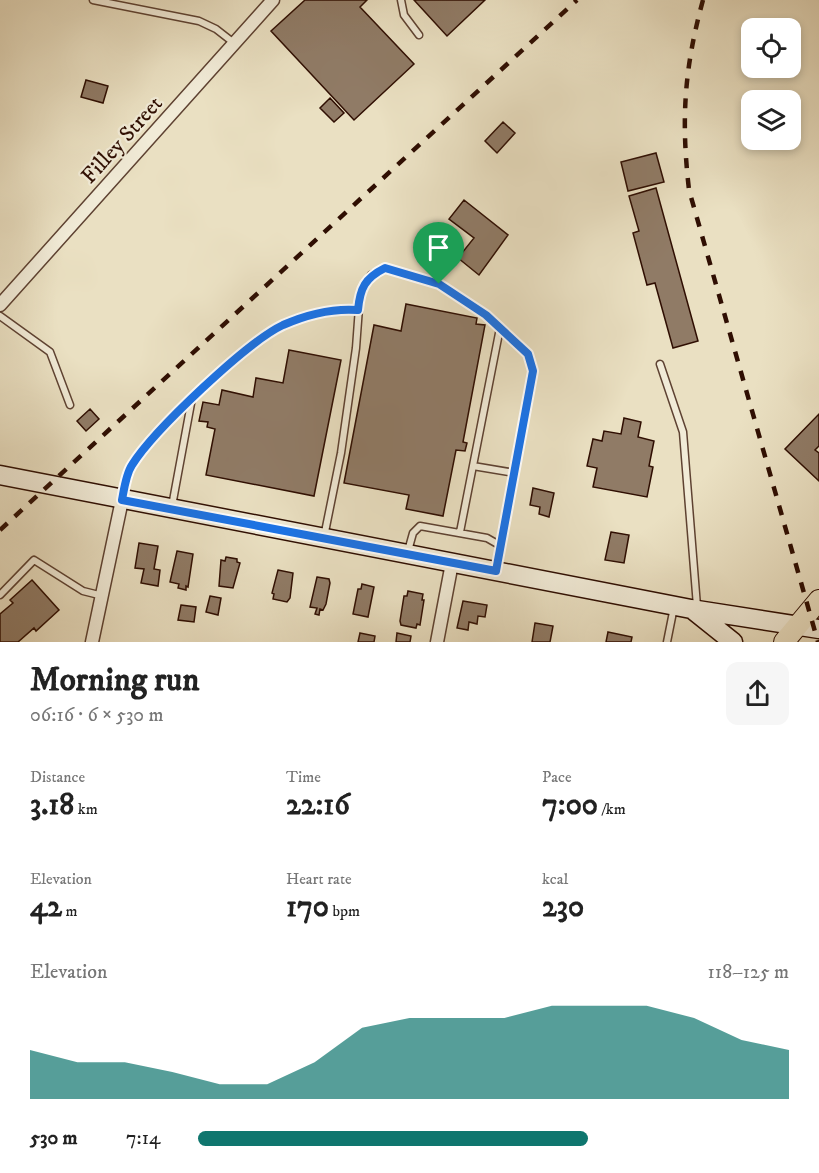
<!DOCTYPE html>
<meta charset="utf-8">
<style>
:root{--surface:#fff;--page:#f6f6f6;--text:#222;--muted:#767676;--accent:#0f766e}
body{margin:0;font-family:"IM FELL DW Pica",serif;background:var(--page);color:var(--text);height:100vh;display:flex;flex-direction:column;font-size:22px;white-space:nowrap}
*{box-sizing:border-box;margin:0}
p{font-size:20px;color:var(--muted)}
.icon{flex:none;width:33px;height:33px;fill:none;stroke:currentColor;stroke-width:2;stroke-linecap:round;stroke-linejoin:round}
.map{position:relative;height:642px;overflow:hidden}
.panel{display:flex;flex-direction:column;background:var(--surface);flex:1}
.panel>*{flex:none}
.tools{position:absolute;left:741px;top:18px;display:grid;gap:12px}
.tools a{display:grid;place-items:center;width:60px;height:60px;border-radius:12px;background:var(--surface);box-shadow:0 3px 9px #0003;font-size:30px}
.pin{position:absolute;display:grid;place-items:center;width:51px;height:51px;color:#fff;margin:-62px -26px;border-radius:50% 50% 50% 0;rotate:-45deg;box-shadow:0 0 6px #0007}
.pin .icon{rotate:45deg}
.round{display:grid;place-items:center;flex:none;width:63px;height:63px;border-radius:12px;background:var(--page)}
.head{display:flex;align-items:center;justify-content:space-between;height:102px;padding:0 30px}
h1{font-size:33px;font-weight:800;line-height:45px}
.stats{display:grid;grid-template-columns:repeat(3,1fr);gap:9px;height:102px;padding:6px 30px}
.stats div{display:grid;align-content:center}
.stats b{font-size:30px;font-weight:800}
.stats small{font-size:16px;font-weight:400}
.stats p{font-size:16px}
.chart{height:168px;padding:12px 30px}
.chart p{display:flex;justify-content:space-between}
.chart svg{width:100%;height:108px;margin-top:6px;fill:var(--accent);opacity:.7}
ul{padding:0 30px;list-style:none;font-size:20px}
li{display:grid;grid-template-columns:96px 72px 1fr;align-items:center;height:45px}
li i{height:15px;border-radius:8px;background:var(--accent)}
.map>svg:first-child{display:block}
.building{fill:#907b66;stroke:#2f0e02;stroke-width:1.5}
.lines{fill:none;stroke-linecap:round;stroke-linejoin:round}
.lane-casing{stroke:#5e4232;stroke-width:9}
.street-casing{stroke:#5e4232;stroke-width:15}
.secondary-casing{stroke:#2f0e02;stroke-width:21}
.primary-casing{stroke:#2f0e02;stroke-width:22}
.lane{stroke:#f1ebd7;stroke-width:6}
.street{stroke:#f1ebd7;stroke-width:12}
.secondary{stroke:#f1ebd7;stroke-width:18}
.primary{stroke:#eae0c2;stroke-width:20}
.rail{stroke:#2f0e02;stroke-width:4.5;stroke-dasharray:10 10;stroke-linecap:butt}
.route-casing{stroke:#fff;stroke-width:12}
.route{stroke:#1a73e8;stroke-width:8}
.labels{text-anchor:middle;stroke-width:4.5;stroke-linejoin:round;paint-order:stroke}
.street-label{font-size:22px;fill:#2f0e02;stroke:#f1ebd7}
</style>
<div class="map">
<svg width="819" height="642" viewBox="0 0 819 642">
<rect width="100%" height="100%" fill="#eae0c2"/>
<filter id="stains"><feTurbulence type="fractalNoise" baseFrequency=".00333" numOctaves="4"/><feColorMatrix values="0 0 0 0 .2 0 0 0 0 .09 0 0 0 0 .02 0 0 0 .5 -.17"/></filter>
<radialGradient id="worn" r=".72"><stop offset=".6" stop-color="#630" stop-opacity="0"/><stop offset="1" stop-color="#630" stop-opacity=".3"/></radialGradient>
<path class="building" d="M305,0h62l-7,7 54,57 -60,56 -83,-89z
M414,0h71l-38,36z
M86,80l22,6 -5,17 -22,-6z
M330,98l14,15 -10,9 -14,-14z
M503,122l12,11 -18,20 -12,-12z
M656,153l8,29 -36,9 -7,-29z
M656,188l42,153 -25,7 -18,-65 -8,2 -14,-52 6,-2 -10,-35z
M464,200l44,35 -29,40 -21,-17 16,-20 -25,-19z
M406,304l71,14 -1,6 9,1 -22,117 4,1 -2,8 -9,-1 -13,66 -37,-7 3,-14 -65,-12 30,-158 27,6z
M289,350l52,10 -27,136 -108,-21 9,-46 -8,-2 1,-5 -9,-1 4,-19 16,3 3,-15 31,7 3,-19 27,5z
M90,409l9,10 -13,12 -9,-10z
M819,414v32l-4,4 4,3v28l-34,-32z
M624,418l17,4 -3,15 16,4 -5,25 4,1 -6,30 -54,-10 4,-19 -10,-2 6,-27 9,2 2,-10 17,3z
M533,488l21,5 -5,24 -10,-3 1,-7 -10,-2z
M611,532l18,3 -5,28 -19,-3z
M139,543l19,3 -4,23 6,1 -2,16 -17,-3 3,-14 -9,-1z
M177,551l16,3 -5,33 -2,-1v4l-8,-2 1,-4 -9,-2z
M226,557l11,2v3l3,1 -7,25 -14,-2 2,-26 4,1z
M278,570l15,3 -3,25 -3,4 -14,-3 1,-5 -2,-1z
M317,577l12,2 1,4 -4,21 -3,6 -3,-1 -1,6 -4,-1 2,-6 -7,-1z
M32,580l27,30 -23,21 -2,-3 -16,14h-18v-28l13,-11 -3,-3z
M362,584l12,3 -6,30 -15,-3 5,-25h3z
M408,591l15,3 -1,6h2l-4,25 -3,-1 -1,4 -15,-3 -1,-4 4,-25h3z
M210,596l11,2 -3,17 -12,-3z
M463,601l24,4 -2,12 -7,-1 -1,8 -8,-2 -1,8 -11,-2z
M181,605l15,2 -2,15 -16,-2z
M535,623l18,3 -3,16h-18z
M608,632l24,5 -1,5h-25z
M360,633l15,3 -1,6h-16z
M397,633l14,3 -1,6h-14z"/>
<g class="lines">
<defs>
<path id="lane" d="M93,0l106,21 17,8 18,14
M401,0l3,15 15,20
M0,316l50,36 20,53
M660,364l23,68 14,174
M473,466l42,7
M123,496c2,-9 3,-22 8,-31 7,-12 20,-24 30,-35 30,-31 84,-87 122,-105 24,-11 49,-17 76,-15
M172,506l20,-108
M460,532l40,-204
M324,537l17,-84 15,-105 4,-54 11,-19 14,-6 54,15 47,31 42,39 5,17 -36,197
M408,551l5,-18 7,-7 67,12 14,8
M0,595l34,-35 49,31 20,5
M667,642l7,-35"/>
<path id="street" d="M0,305l273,-305
M92,642l30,-142
M437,642l15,-79"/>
<path id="secondary" d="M0,475l691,134 128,20
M693,610l40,32"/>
<path id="primary" d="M784,642l35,-42"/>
</defs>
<use href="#lane" class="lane-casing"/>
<use href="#street" class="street-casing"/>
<use href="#secondary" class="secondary-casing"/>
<use href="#primary" class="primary-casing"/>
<use href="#lane" class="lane"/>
<use href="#street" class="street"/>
<use href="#secondary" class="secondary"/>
<use href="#primary" class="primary"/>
<path class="rail" d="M703,0c-19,69 -22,120 -14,190l129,452
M0,530l577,-530"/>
</g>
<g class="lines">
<defs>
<path id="route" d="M385,268l54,16 47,31 42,39 5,17 -37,200 -374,-71c2,-11 4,-26 10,-35 22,-35 115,-123 151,-140 25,-11 49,-17 75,-15 2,-22 7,-32 27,-42z"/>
</defs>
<use href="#route" class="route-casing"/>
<use href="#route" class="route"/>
</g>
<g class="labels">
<g class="street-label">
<text transform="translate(121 139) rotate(-48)" y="8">Filley Street</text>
</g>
</g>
<rect width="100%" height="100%" filter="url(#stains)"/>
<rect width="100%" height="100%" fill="url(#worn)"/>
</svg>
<div class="tools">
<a><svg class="icon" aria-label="locate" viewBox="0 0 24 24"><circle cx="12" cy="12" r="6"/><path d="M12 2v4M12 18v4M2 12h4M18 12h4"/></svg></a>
<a><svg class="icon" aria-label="layers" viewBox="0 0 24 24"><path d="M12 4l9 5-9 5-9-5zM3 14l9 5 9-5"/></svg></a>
</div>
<div class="pin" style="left:439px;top:284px;background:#1e9e55"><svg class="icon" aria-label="arrive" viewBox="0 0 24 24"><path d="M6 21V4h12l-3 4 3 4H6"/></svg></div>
</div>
<section class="panel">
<div class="head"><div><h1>Morning run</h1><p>06:16 · 6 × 530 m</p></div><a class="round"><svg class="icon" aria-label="share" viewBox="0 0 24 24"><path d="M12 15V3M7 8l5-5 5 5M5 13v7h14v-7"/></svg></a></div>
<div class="stats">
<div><p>Distance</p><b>3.18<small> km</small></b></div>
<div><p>Time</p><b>22:16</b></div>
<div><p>Pace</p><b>7:00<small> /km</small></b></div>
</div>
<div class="stats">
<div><p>Elevation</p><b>42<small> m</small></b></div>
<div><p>Heart rate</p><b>170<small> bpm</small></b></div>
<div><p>kcal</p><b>230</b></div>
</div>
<div class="chart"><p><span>Elevation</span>118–125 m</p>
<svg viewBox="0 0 160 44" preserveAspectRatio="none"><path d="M0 44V24L10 29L20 29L30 33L40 38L50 38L60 29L70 15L80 11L90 11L100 11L110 6L120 6L130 6L140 11L150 20L160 24V44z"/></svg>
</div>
<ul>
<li><b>530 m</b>7:14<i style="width:66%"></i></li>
</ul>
</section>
